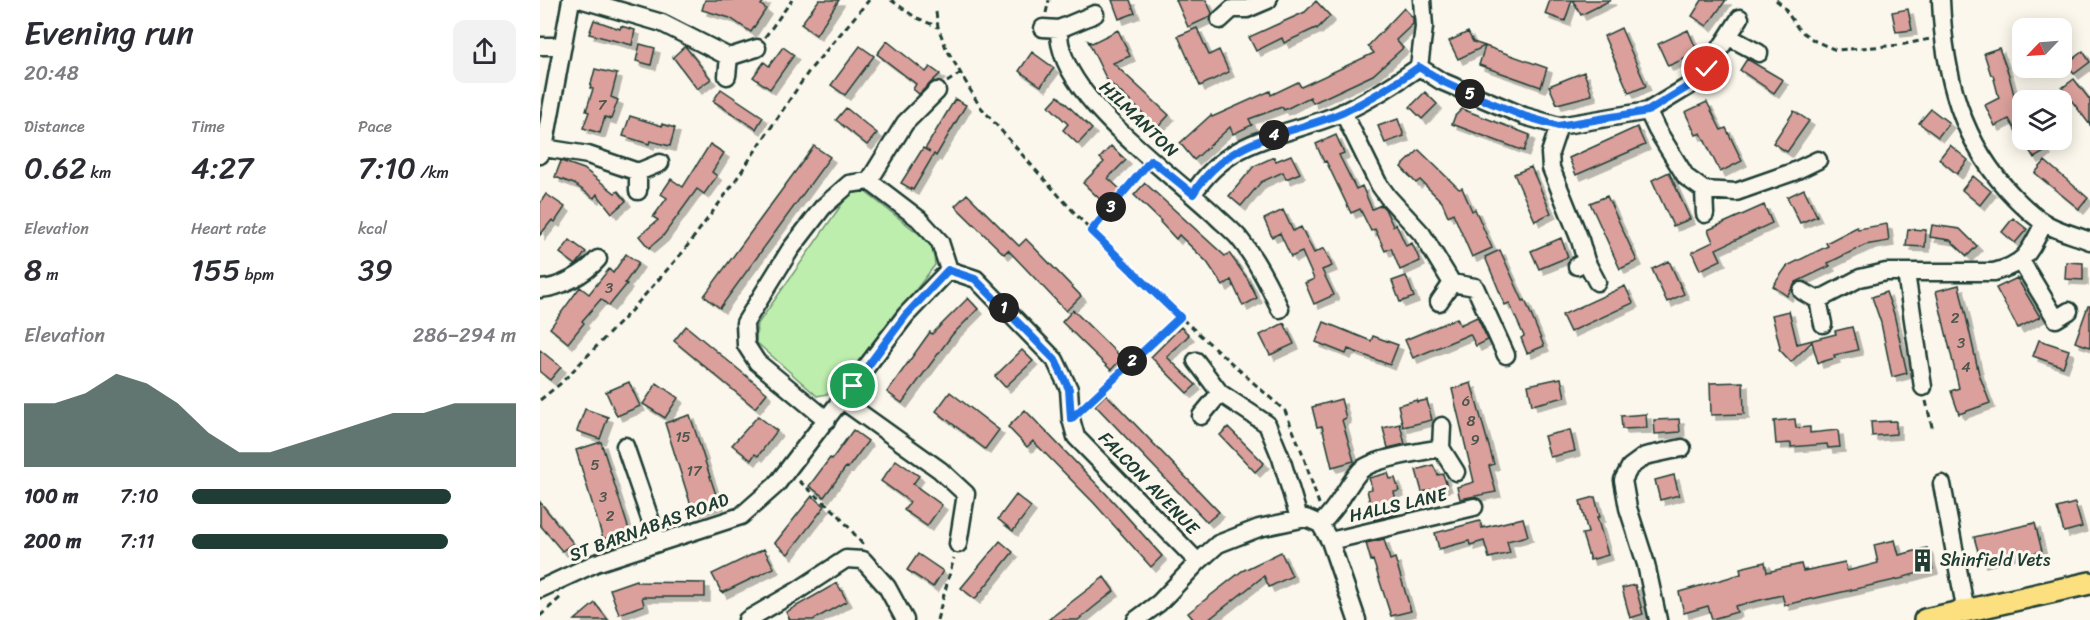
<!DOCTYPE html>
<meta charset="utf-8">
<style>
:root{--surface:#fff;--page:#f2f2f3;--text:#2b2b33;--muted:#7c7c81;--accent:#1f3d34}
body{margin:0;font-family:Sriracha,sans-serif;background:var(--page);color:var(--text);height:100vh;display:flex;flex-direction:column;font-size:22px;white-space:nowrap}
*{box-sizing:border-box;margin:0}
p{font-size:20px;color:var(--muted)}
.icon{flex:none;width:33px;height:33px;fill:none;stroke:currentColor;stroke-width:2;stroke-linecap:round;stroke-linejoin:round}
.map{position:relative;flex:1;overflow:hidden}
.drawer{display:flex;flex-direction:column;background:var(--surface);width:540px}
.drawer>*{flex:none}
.needle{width:39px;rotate:245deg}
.buttons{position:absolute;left:1472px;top:18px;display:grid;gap:12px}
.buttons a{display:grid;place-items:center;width:60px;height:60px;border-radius:12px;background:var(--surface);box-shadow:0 3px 15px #0003;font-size:30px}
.pin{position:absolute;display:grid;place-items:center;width:51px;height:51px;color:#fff;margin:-26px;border:3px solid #fff;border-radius:50%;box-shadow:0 2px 6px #0007}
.km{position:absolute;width:30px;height:30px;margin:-15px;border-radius:50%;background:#222;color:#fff;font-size:16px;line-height:30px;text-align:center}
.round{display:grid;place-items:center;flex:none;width:63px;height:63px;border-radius:12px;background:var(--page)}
.headline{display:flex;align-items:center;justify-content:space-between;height:102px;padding:0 24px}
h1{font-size:33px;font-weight:600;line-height:45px}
.figures{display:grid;grid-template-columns:repeat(3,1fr);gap:9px;height:102px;padding:6px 24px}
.figures div{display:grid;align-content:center}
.figures b{font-size:30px;font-weight:600}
.figures small{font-size:16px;font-weight:400}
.figures p{font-size:16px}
.chart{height:168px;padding:12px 24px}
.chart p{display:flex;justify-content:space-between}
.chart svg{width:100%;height:108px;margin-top:6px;fill:var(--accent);opacity:.7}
ul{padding:0 24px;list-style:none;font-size:20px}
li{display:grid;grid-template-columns:96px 72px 1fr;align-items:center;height:45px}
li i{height:15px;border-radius:8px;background:var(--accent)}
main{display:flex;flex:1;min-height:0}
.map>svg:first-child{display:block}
.green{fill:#bdeeae;stroke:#6e9671;stroke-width:1.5}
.building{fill:#dba09b;stroke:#1f3d34;stroke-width:1.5;filter:url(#shadow)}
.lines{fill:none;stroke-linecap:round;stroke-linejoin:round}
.minor-casing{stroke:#1f3d34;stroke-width:21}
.major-casing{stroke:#1f3d34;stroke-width:26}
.path{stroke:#1f3d34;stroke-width:3;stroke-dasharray:6 4.5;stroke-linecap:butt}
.minor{stroke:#fbf7ec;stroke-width:16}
.major{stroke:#fce080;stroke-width:21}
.route-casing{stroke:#fff;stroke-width:12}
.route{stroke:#1a73e8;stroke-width:8}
.labels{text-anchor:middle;stroke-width:6;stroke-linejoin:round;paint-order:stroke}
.number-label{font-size:15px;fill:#4e564e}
.street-label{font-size:18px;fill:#1f3d34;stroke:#fbf7ec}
.poi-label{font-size:18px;fill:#1f3d34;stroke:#fbf7ec;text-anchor:start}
</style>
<main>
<section class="drawer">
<div class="headline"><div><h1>Evening run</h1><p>20:48</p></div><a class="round"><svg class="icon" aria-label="share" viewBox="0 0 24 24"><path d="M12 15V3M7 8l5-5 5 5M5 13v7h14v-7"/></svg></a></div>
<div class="figures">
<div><p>Distance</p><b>0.62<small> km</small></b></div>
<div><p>Time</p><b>4:27</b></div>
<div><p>Pace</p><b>7:10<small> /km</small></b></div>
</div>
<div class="figures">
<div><p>Elevation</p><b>8<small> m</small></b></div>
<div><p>Heart rate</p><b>155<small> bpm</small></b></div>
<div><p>kcal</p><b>39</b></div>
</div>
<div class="chart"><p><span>Elevation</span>286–294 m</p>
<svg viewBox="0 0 160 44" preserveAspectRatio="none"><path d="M0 44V18L10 18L20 14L30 6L40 10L50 18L60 30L70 38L80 38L90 34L100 30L110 26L120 22L130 22L140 18L150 18L160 18V44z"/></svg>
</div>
<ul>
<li><b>100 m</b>7:10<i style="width:80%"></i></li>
<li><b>200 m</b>7:11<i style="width:79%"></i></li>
</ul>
</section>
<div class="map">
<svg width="1550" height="620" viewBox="0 0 1550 620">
<defs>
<filter id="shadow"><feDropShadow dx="5" dy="5" stdDeviation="0" flood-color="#0004"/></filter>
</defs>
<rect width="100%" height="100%" fill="#fbf7ec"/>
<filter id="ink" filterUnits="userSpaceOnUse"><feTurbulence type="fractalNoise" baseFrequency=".0167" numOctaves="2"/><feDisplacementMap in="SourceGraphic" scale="12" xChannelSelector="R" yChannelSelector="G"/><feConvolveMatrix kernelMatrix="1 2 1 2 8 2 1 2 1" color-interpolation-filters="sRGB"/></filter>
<g filter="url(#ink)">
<path class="green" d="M324,191l68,53 3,21 -98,127 -20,4 -61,-54 1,-17 92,-131z"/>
<path class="building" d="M165,0h60l-4,5 5,4 -15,23 -21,-14 -28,-8z
M279,0h20l-23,35 -15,-11z
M572,0h18l5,13 -16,6z
M636,0h30l6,13 -2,4 -22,10z
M1010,0h22l-7,21 -20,-7z
M1033,0h38l-30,15z
M1162,0h24l-19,26 -15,-10z
M776,1l14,15 -13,13 -1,-1 -32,15 -2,-5 -26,13 -7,-14 56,-25z
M864,8l9,10v6l-17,16 7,8 -30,27 -60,28 -3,-6 -26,13 -2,-3 -33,12 3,6 -19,9 -3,-7 -36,33 -14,-17 31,-28 1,2 58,-26 1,4 27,-13 3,5 73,-34 -6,-7z
M1368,9l4,21 -16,2 -4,-20z
M54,20l26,9 1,-3 14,4 -3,15 -43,-11z
M657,28l12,27 10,-5 10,22 -29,14 -22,-50z
M1081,28l25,58 -17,7 -25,-57z
M578,30l12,26 -17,7 56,52 -11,12 -51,-47 -19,-39 4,2z
M1148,30l10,23 -30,13 -10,-22z
M928,32l5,10 12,4 -27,13 -9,-18z
M347,41l39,31 4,-5 10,7 -21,20 -6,-5 3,-5 -39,-30z
M100,44l15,4 -4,17 -15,-4z
M145,46l26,33 -14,10 -24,-32z
M320,46l14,10 -29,39 -14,-10z
M945,46l62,22 -6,19 -62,-22z
M243,47l11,8 -24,34 -17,-12 11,-15 5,4z
M1459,48l10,27 7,28 6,10v29l-13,-23 -14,7 -10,-21 14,-7 -6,-23h-2l-7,-22z
M1543,51l7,11 -16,12 -8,-10z
M492,52l22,16 -13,18 -22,-15z
M1207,59l36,21 -9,13 -34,-23z
M55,69l22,5 -6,23 7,3 -7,19 -6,-2 -5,16 -17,-5 6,-16 -3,-1 7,-22 -3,-1z
M1044,72l8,23 -35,9 -8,-18z
M1534,79l16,21v25l-28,-37z
M181,89l42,28 -7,12 -43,-28z
M885,92l12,12 -15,15 -12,-12z
M518,96l34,33 -14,15 -15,-14 5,-6 -19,-18z
M415,99l11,6 -30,51 -2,-2 -21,36 -12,-7 22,-35 7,4 -5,-3z
M1167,102l14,28 5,-2 16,33 -22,11 -19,-39 -5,2 -11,-23z
M306,108l31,25 -10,12 -31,-25z
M922,109l68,26 -6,16 -72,-27 3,-8z
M1391,109l18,14 -11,14 -19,-14z
M1254,111l15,10 -22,31 -14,-9z
M90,116l32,10v-2l13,4 -5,18 -20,-5 -1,3 -26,-8z
M858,119l6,17 -19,7 -7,-17z
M1097,127l8,18 -69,30 -7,-17z
M796,135l8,18 -5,2 17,34 6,-3 10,23 9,-4 4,4 8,17 3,-2 10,22 6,-3 8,18 -20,9 -9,-22 -6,3 -10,-22 -4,2 -11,-22 -9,4 -25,-52 -2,1 -8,-18z
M1483,140h17l6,11 -12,7z
M170,144l14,9 -12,19 5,4 -13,18 -7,-5 -34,47 -14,12 -10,-12 19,-16 -5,-3 14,-19 -6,-4 10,-15 12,8z
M1410,145l18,15 -11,14 -18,-15z
M274,146l16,11 -110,151 -16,-12z
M571,146l15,14 -18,18 14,13 -15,15 -24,-23 21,-21 -4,-4z
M879,150l40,39 3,-1 10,23 3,-2 17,39 -20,9 -19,-44 -5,3 -6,-14 -22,-22 -4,3 -15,-16z
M751,155l9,18 -14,6 -3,-7 -22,10 -20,24 -12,-10 25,-30 20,-9 2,4z
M21,161l23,8 31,24 3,-2 8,10 -14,12 -15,-19 -3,4 -20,-14 -19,-7z
M1505,161l43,37 -9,11 -44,-36z
M991,167l20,46 -16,8 -21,-47z
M1129,172l21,47 -17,7 -21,-46z
M1433,176l18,15 -11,14 -18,-15z
M605,183l80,73 4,-3 18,25 10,20 -14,8 -12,-26 -8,6 -16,-24 -28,-27 -3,4 -16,-17 1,-1 -27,-26z
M1264,189l13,27 -17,7 -13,-26z
M6,194l19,13 -10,15 -3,-2 -12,15v-32z
M427,194l52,52 7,-7 55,57 -15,15 -58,-61 -4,4 -49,-48z
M1067,196l30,65 -17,8 -30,-66z
M1224,205l8,18 -56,26 5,11 -21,10 -8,-18 21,-10 -5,-12z
M743,210l10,21 8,-4 13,26 10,-5 8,18 -10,4 12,25 -20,9 -9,-21 9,-4 -12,-27 -11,5 -11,-24 -8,4 -8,-18z
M1473,218l14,11 -12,14 -13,-11z
M1347,224l2,17 -24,4 -37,18 2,3 -34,16 -9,14 -14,-10 14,-20 41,-20 -2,-3 31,-16 1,2z
M1392,225l28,4 17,17 -10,10 -17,-16 -20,-3z
M1368,229l18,1 -1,17 -19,-1z
M1021,238l7,19 -29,12 -8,-18z
M30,240l16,12 -10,13 -16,-12z
M960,250l23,51 2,-1 19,46 -17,7 -6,-15 3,-2 -15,-33 -4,2 -20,-48z
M86,254l13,9 -14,20 2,1 -18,22 -8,-7 -19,22 2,2 -16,20 -18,-15 30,-41 9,7 20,-25 4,4z
M1129,261l15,33 -17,8 -15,-33z
M1526,262l17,1v17l-18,-1z
M866,276l8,21 -14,5 -8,-21z
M1477,278l23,39 -22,11 -22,-40z
M1419,285l20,89 11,29 -31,11 -8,-23 8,-3 -23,-97z
M1085,286l8,17 -63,29 -8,-17z
M1346,292l8,22 13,59 -15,4 -11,-54 -9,-26z
M428,298l10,11 -26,26 -50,68 -15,-11 43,-60 2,2z
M1548,306h2v41l-15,-5z
M533,310l49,48 -11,12 -49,-48z
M1249,311l8,33 39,-10 -1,-3 17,-4 6,23 -24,5 1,3 -17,5 -6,-21 -21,20 -12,-13 1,-2 -8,-32z
M937,317l11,23 -12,6 -6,-12 -57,24 -8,-18 52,-22 3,7z
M784,322l47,19 2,-5 25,9 -8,20 -42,-16 -2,5 -30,-12z
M744,323l10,21 -24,11 -10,-20z
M146,326l81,67 -12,15 -81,-67z
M641,327l8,8 -22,22 29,28 -9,8 -36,-36z
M1499,340l30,10 -6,17 -30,-11z
M0,350l21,17 -11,13 -10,-8z
M482,350l11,11 -28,26 -10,-11z
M1021,378l4,19 -33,8 -4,-20z
M89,382l11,24 -23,10 -11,-24z
M1203,382l1,32 -33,1 -1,-32z
M117,383l21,15 -13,20 -22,-14z
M931,383l23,81 -5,2 7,26 -36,7 -3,-12 17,-5 -22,-93z
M410,392l49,38 -14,19 -49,-38z
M566,394l113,118 -12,10 -112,-117z
M801,399l5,19 -4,2 12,41 -22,6 -10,-41 -5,1 -5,-20z
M877,400v2l10,-2 5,20 -29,7 -5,-22z
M45,409l23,8 -8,22 -23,-8z
M485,410l86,89 51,57 -11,11 -57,-64 -61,-62 -6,6 -19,-20z
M1106,414l1,14 -25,1 -1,-13z
M150,415l29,89 -26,8 -28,-89z
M218,416l19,15 -19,25 -3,-2 -4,6 -19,-15z
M1139,419l1,13 -25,2 -1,-14z
M1255,419l1,9 14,-1v6l28,-3 2,17 -12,1 -1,-4 -36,3v-4l-15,1 -2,-23z
M1356,421v13l-24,2 -1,-14z
M860,424l5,20 -17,4 -5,-20z
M688,427l36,36 -9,9 -35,-37z
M313,430l15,11 -20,27 -2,-1 -22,30 -15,-11 21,-28 2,1z
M1030,430l5,21 -25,6 -6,-21z
M61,442l28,88 -26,9 -27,-89z
M356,460l23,16 -6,8 29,21 -15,21 -23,-16 6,-8 -29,-21z
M893,465l5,10 5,-1 4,12 -25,6 -6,-22z
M848,473l2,6 5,-1 4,13 -5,1 3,12 -3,1 3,9 -23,6 -7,-30 5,-1 -3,-11z
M1134,475l5,20 -19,5 -5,-20z
M476,495l15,12 -18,24 -15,-12z
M272,496l13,10 -37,48 -13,-11z
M1055,497l5,20h-3l11,38 -18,5 -8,-26 6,-1 -8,-32z
M0,502l33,41 -11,8 -22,-26z
M1535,503l7,24 -18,5 -7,-24z
M983,518l5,18 -21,5 3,12 -21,5 -5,-17 -14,4 -1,-4 -30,8 -4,-16 45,-12 2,7z
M1495,523l7,28 -23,6 -1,-5 -37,10 -7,-25z
M844,539l6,21 5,-2 16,53 -20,5 -18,-56 -2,1 -5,-18z
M1355,540l4,15 28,-7 6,21 -29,8v1l-119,27 -3,-10 -47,11 2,6 -25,7 -4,-13 -24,7 -5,-21 62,-18 -1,-6 25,-6 2,10 34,-8 2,7 42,-9 2,9 31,-8 -4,-18z
M460,541l13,11 -38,47 -14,-11z
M224,549l10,19 -52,25 -10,-19z
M741,552l11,24 -23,11 -5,-11 -56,44h-14l-6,-7 54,-42z
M378,554l25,17 -10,16 -26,-17z
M564,577l10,14 -20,16 -16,13h-30z
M96,580l1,2 68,1v14h-63l2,8 -25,9 -9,-25z
M297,583l10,18 -34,19h-23l-4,-8z
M1095,585l8,29 -13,4 -8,-30z
M55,603l13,17h-33z"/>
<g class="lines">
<defs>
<path id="minor" d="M43,0l79,23 67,34 28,-9
M1401,0c3,75 20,143 74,198 9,9 18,18 28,24 13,9 32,13 47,19
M680,20l12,-11h15l21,-9
M503,28l16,1 36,-15
M519,29c0,6 0,12 2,18 13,59 111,127 155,169 7,7 16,14 23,22 17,21 30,47 41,71
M1189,37l30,16
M0,46h23
M879,67l22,14 83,35 35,10 30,-5 59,-10 41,-25 18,-17 33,-51
M187,76l2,-19
M1108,111l9,19 29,47 18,13 32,2 57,-20 25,-12
M803,112l35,71 10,14 34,37 30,49 23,4 31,68
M1019,126l-9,27 1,15 29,72 6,21 -9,5
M4,148l44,7 50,17v19
M0,155l4,-7 27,-148
M98,172l22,-9
M329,181l36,-58 32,-32
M1164,190l1,24
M653,194c37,-59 94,-57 151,-82 27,-13 51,-28 75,-45l5,-40 -2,-27
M1046,261l11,21
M1481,261l35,58 13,-8
M409,270l27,9 79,81 14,29 2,30 5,18 122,125
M1366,273l17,114
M0,289c20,-1 45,-15 58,-30
M1262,291l16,9
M899,302l13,-19
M1283,324l-5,-24 42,-22 26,-6h108c33,-9 35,-20 50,-49
M656,361l24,32 47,31 14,34 18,60
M302,400l98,70 26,24 -8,50
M661,416l19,-23
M287,420l-70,-58 -11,-17 -1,-22 45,-73 33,-43 26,-23 20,-3 50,38 21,23 9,28
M85,446l33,96
M901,448l15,24
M1402,484l24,128
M780,524c18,-15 25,-36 40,-53 12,-13 62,-19 81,-23l1,-22
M790,541l144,-34
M0,589l56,-26 145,-47 35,-31 130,-170 43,-45
M207,620l50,-29 49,-32 17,1 24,27 18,33
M596,620l23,-17 39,-41 20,-18 41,-16 47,-10 14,6 10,17 27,79
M1118,620l-12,-56 -18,-56 -5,-28 7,-13 15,-11 37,-8"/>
<path id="major" d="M1385,620l165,-37"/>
</defs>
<use href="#minor" class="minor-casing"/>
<use href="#major" class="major-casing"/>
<path class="path" d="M351,0l24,17 23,10
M1236,0l7,6 16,24 16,11 21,9 64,-5 30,-6
M396,12l2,15 8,21 33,57 54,62 58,64 89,86 105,94 17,41 17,52
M506,13l3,-13
M225,37l27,-37
M407,82l14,-9
M551,231l51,-61
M0,400l20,-16 68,-70 54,-61 47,-63 80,-119 60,-71
M1386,401l7,30
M545,405l95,-88
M259,481l39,33 26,32
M0,616l21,-19
M397,620l17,-62"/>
<use href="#minor" class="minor"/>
<use href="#major" class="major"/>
</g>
</g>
<g class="lines" filter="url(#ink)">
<defs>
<path id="route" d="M313,386l53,-71 42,-45 27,9 80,81 14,29 2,30 109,-102 -89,-86 60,-71 42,34c37,-59 93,-57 151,-82 27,-13 51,-28 75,-45l23,14 37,17 45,18 34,10 90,-15 41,-25 18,-17"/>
</defs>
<use href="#route" class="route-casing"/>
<use href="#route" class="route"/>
</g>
<defs>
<symbol id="building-bare" viewBox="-9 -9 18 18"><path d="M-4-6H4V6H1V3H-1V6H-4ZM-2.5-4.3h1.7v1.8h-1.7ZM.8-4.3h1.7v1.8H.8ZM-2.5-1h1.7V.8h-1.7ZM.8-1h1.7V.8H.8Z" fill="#1f3d34" stroke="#fbf7ec" stroke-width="2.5" paint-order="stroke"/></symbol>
</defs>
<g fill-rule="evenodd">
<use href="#building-bare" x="1366" y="544" width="33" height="33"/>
</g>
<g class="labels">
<g class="number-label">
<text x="62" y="110">7</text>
<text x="69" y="293">3</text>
<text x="1415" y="323">2</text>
<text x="1421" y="348">3</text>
<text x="1426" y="372">4</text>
<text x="926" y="406">6</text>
<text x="931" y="426">8</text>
<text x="143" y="442">15</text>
<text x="935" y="445">9</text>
<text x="55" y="470">5</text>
<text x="154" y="476">17</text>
<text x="63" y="502">3</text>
<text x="70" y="521">2</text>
</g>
<g class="street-label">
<text transform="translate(599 119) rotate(44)" y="6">HILMANTON</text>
<text transform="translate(609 483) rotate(46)" y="6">FALCON AVENUE</text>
<text transform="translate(858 505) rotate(-13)" y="6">HALLS LANE</text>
<text transform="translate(109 527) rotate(-20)" y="6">ST BARNABAS ROAD</text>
</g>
<g class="poi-label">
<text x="1400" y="566">Shinfield Vets</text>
</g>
</g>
</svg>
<div class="buttons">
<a><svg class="needle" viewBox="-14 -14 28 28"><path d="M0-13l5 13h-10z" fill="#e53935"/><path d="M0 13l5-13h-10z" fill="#7c7c81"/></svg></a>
<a><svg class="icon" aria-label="layers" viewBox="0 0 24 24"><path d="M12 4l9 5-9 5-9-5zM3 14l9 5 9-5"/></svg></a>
</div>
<div class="pin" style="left:313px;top:386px;background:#1e9e55"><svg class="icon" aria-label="arrive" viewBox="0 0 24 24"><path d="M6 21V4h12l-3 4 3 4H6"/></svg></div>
<div class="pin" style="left:1167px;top:69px;background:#d93025"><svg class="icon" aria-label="check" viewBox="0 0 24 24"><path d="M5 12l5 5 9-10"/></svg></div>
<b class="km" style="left:464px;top:308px">1</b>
<b class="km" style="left:592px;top:361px">2</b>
<b class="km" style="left:571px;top:207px">3</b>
<b class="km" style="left:734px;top:135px">4</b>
<b class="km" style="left:930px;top:94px">5</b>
</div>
</main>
